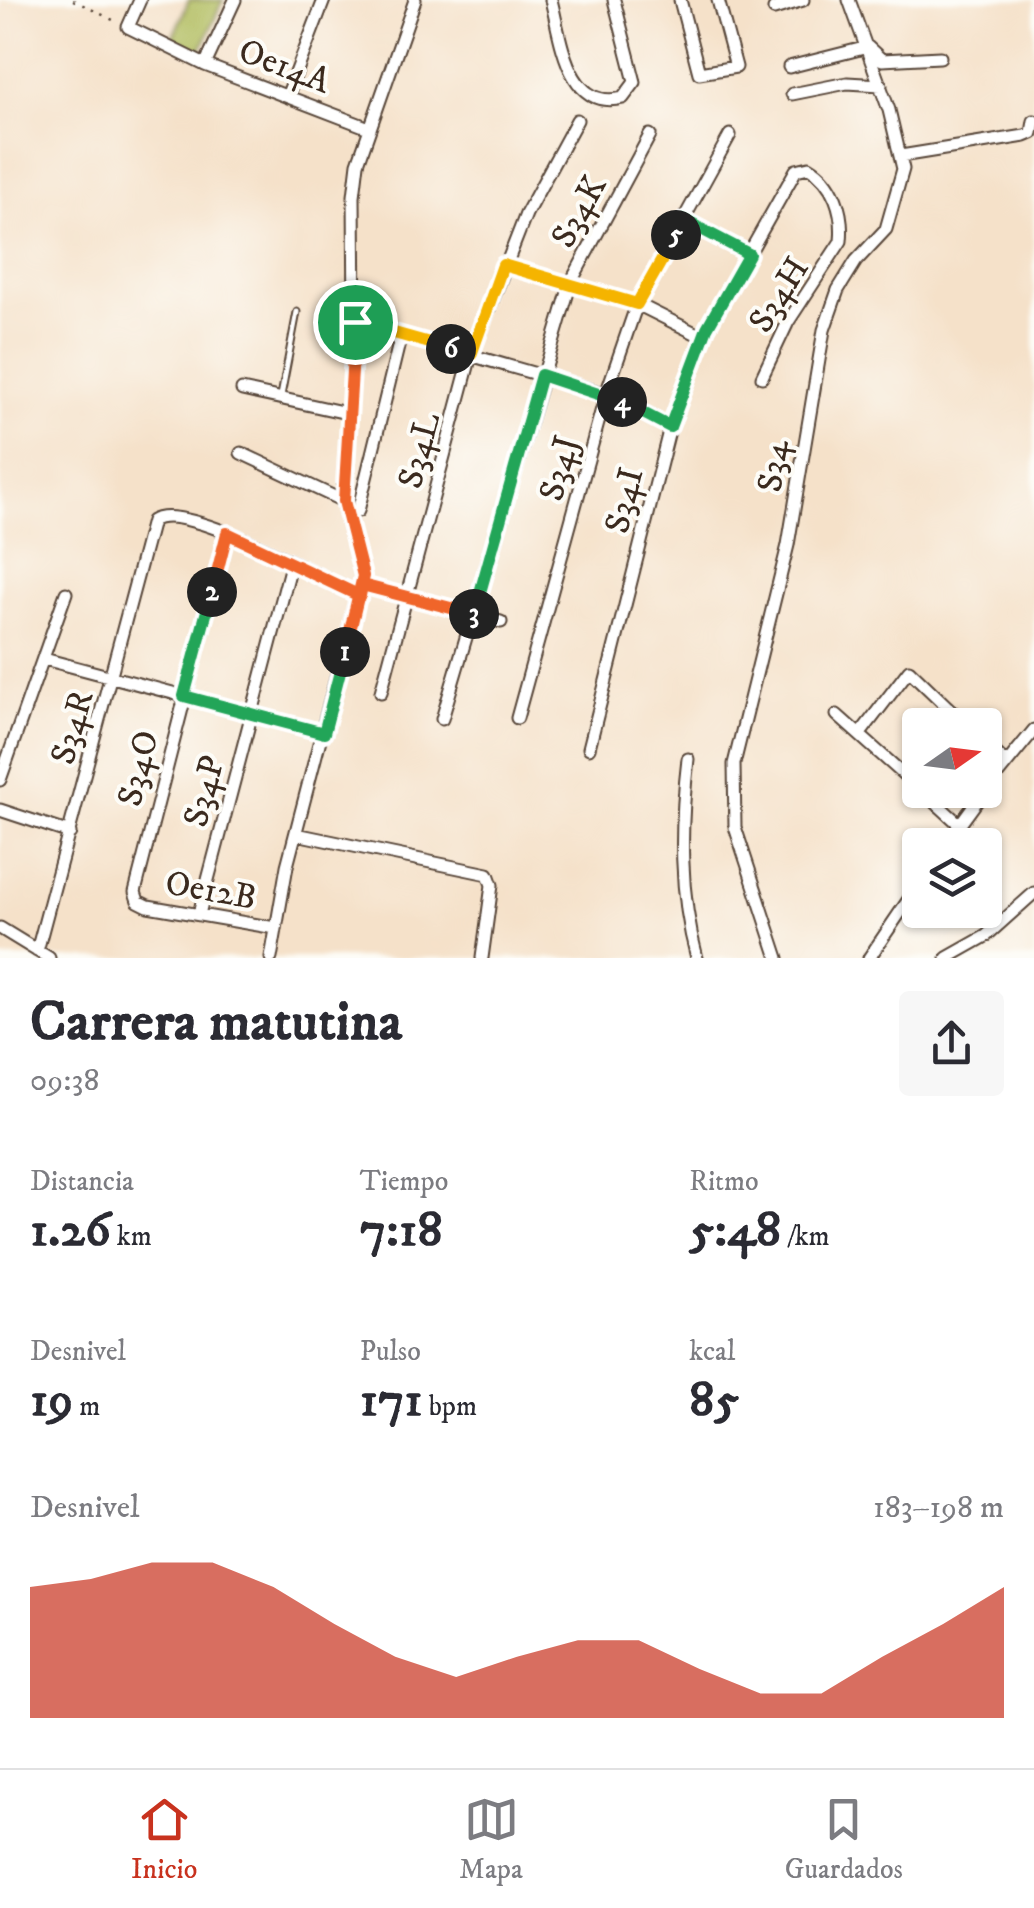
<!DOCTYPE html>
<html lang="es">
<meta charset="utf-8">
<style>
:root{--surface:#fff;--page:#f7f7f7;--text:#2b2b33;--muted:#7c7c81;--line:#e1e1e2;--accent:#c8321e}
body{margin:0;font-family:"IM FELL DW Pica",serif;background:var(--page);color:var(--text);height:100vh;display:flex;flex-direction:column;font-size:38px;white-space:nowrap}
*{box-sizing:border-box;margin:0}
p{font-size:32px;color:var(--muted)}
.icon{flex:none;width:55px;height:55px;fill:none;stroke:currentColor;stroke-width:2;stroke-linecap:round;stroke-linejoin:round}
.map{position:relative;height:958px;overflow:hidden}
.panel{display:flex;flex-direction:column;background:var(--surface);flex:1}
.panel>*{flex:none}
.needle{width:65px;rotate:76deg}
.fabs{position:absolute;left:902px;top:708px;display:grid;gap:20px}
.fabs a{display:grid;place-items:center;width:100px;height:100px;border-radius:10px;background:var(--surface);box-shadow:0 2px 8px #0004;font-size:50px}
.pin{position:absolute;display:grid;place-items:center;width:85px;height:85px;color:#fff;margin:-42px;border:5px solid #fff;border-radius:50%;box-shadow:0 2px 10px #0007}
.km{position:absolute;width:50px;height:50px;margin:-25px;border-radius:50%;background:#222;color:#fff;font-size:28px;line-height:50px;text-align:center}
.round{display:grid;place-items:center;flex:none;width:105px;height:105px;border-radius:10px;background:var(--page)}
.summary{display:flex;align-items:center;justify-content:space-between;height:170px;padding:0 30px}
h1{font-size:55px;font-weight:700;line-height:75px}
.stats{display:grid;grid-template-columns:repeat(3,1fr);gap:15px;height:170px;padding:10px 30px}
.stats div{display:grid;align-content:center}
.stats b{font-size:50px;font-weight:700}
.stats small{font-size:28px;font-weight:400}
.stats p{font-size:28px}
.chart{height:280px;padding:20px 30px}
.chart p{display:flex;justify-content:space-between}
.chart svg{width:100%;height:180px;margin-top:10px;fill:var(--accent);opacity:.7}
.tab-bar{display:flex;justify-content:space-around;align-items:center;height:140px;border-top:2px solid var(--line);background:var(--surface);font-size:28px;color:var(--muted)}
.tab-bar a{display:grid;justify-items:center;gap:5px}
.tab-bar .active{color:var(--accent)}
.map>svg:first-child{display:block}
.pitch{fill:#b0bc5d;stroke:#76733e;stroke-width:2.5}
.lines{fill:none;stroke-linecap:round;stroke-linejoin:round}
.service-casing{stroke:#574538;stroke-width:9}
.minor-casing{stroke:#574538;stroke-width:15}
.path{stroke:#574538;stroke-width:2.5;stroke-dasharray:2.5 8;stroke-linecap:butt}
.service{stroke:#fff;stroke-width:5}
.minor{stroke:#fff;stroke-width:11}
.split-1-casing{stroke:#fff;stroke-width:20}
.split-2-casing{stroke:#fff;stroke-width:20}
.split-3-casing{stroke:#fff;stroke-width:20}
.split-4-casing{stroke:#fff;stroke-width:20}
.split-5-casing{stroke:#fff;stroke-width:20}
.split-6-casing{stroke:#fff;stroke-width:20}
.split-7-casing{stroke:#fff;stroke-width:20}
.split-1{stroke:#f0652b;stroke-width:12}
.split-2{stroke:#22a559;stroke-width:12}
.split-3{stroke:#f0652b;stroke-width:12}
.split-4{stroke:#22a559;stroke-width:12}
.split-5{stroke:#22a559;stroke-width:12}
.split-6{stroke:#f5b400;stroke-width:12}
.split-7{stroke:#f5b400;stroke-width:12}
.labels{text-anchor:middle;stroke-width:8;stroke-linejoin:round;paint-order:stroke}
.street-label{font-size:35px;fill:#3b2a1e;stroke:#fdfcf7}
</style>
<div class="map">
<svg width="1034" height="958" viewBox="0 0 1034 958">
<rect width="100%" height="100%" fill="#fdfcf7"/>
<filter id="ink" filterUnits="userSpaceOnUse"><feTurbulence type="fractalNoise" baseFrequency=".01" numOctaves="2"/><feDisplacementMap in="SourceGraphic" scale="20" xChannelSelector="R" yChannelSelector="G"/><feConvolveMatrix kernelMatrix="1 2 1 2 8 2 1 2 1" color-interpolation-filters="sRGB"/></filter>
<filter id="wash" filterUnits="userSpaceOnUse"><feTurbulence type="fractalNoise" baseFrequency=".0048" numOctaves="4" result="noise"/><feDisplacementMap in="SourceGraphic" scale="40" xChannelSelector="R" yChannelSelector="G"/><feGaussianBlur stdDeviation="2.25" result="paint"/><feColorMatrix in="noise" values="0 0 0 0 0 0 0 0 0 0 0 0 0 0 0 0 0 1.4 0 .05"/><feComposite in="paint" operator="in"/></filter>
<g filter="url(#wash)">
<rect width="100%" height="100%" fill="#f5e1c9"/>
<path class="pitch" d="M189,0h34l-23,52 -28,-13z"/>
</g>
<g filter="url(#ink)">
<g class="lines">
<defs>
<path id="service" d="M281,396l16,-84"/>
<path id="minor" d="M140,0l-12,27 77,38 164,63
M551,0c10,38 16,112 72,98l12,-16 -21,-82
M680,0l19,73 37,-6 -18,-67
M774,9l29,-9
M205,65l30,-65
M789,67l79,-20 14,13 58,-3
M288,94l36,-94
M792,94l55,-11 34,2
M901,156l124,-20 7,-3 2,-12
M684,220l65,34
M503,265l134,39 66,33
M355,322l251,72 64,33
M242,390l105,23
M241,453l102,48
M358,511l43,-176
M227,533l-92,359 3,9 10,5 127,22
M361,585l140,37
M44,659l280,74
M381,692l90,-337 55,-141 51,-94
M837,715l83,74
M517,718l89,-324 31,-90 93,-169
M442,719l129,-437 79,-147
M860,734l49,-64 57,55
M985,743l21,20
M589,748l81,-321 37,-99 89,-158 13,-3c25,15 35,45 32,74l-53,81 -26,55
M688,759c-8,67 -9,134 9,199
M0,780l66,-187
M922,790l37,34
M985,790l49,-60
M0,810l70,23
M296,834l192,40 4,11 -10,73
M945,845l40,-55
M199,914l92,-349
M0,928l49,30
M37,951l115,-430c32,-22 170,58 208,75
M271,958l16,-92 76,-291 -20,-74 12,-179 -1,-126 4,-33 57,-163
M778,958l-43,-131 -1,-63 54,-219 36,-215 14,-40 18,-29 30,-32 17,-60 -14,-59 -40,-110
M869,958l51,-75
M947,958l39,-22 48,-43"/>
</defs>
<use href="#service" class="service-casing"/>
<use href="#minor" class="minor-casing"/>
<path class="path" d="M73,0l44,22"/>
<use href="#service" class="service"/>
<use href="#minor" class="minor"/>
</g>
</g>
<g class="lines" filter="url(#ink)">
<defs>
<path id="split-1" d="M345,652l18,-76 -19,-75 11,-179"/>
<path id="split-2" d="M212,592l-28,104 140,37 21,-81"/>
<path id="split-3" d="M212,592l15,-59 133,63 2,-11 112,29"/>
<path id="split-4" d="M474,614l67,-239 81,27"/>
<path id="split-5" d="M622,402l48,25 37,-99 42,-74 -65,-34 -8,15"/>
<path id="split-6" d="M451,349l20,6 32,-90 134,39 39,-69"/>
<path id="split-7" d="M355,322l96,27"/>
</defs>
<use href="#split-1" class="split-1-casing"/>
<use href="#split-2" class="split-2-casing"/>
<use href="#split-3" class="split-3-casing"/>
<use href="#split-4" class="split-4-casing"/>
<use href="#split-5" class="split-5-casing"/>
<use href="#split-6" class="split-6-casing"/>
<use href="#split-7" class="split-7-casing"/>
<use href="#split-1" class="split-1"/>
<use href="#split-2" class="split-2"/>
<use href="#split-3" class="split-3"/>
<use href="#split-4" class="split-4"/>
<use href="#split-5" class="split-5"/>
<use href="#split-6" class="split-6"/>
<use href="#split-7" class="split-7"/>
</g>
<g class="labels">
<g class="street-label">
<text transform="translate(285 65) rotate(21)" y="12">Oe14A</text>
<text transform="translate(578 211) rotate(-61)" y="12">S34K</text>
<text transform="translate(778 294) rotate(-58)" y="12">S34H</text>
<text transform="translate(418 450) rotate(-75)" y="12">S34L</text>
<text transform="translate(772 466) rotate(-82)" y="12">S34</text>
<text transform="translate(558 468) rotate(-75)" y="12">S34J</text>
<text transform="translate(623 500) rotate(-76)" y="12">S34I</text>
<text transform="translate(71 727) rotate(-74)" y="12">S34R</text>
<text transform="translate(137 768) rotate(-76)" y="12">S34O</text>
<text transform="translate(203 791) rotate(-75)" y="12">S34P</text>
<text transform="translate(211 889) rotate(10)" y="12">Oe12B</text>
</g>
</g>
</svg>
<div class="fabs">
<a><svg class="needle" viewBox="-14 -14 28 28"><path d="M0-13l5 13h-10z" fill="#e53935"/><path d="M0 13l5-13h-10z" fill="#7c7c81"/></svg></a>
<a><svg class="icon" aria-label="layers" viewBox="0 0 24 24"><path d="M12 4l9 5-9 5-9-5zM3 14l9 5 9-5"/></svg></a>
</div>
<div class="pin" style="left:355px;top:322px;background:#1e9e55"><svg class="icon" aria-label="arrive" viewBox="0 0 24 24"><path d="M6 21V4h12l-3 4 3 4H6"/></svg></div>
<b class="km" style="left:345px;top:652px">1</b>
<b class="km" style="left:212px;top:592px">2</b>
<b class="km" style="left:474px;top:614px">3</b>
<b class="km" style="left:622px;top:402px">4</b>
<b class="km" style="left:676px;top:235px">5</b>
<b class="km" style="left:451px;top:349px">6</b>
</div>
<section class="panel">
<div class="summary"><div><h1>Carrera matutina</h1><p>09:38</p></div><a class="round"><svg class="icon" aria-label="share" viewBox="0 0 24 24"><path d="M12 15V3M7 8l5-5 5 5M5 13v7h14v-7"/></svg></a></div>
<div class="stats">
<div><p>Distancia</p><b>1.26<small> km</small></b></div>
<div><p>Tiempo</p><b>7:18</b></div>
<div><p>Ritmo</p><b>5:48<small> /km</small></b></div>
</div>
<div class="stats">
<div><p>Desnivel</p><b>19<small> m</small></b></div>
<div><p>Pulso</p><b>171<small> bpm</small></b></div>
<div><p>kcal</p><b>85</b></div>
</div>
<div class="chart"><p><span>Desnivel</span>183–198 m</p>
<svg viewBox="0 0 160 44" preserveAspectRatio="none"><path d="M0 44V12L10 10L20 6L30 6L40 12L50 21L60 29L70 34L80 29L90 25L100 25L110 32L120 38L130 38L140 29L150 21L160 12V44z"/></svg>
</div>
</section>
<nav class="tab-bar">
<a class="active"><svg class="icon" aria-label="home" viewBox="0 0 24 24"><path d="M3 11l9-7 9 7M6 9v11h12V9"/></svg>Inicio</a>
<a><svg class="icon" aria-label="map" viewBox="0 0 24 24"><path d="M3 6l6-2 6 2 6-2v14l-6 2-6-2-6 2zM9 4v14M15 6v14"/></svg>Mapa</a>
<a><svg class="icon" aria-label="saved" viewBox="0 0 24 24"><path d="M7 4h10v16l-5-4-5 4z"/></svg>Guardados</a>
</nav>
